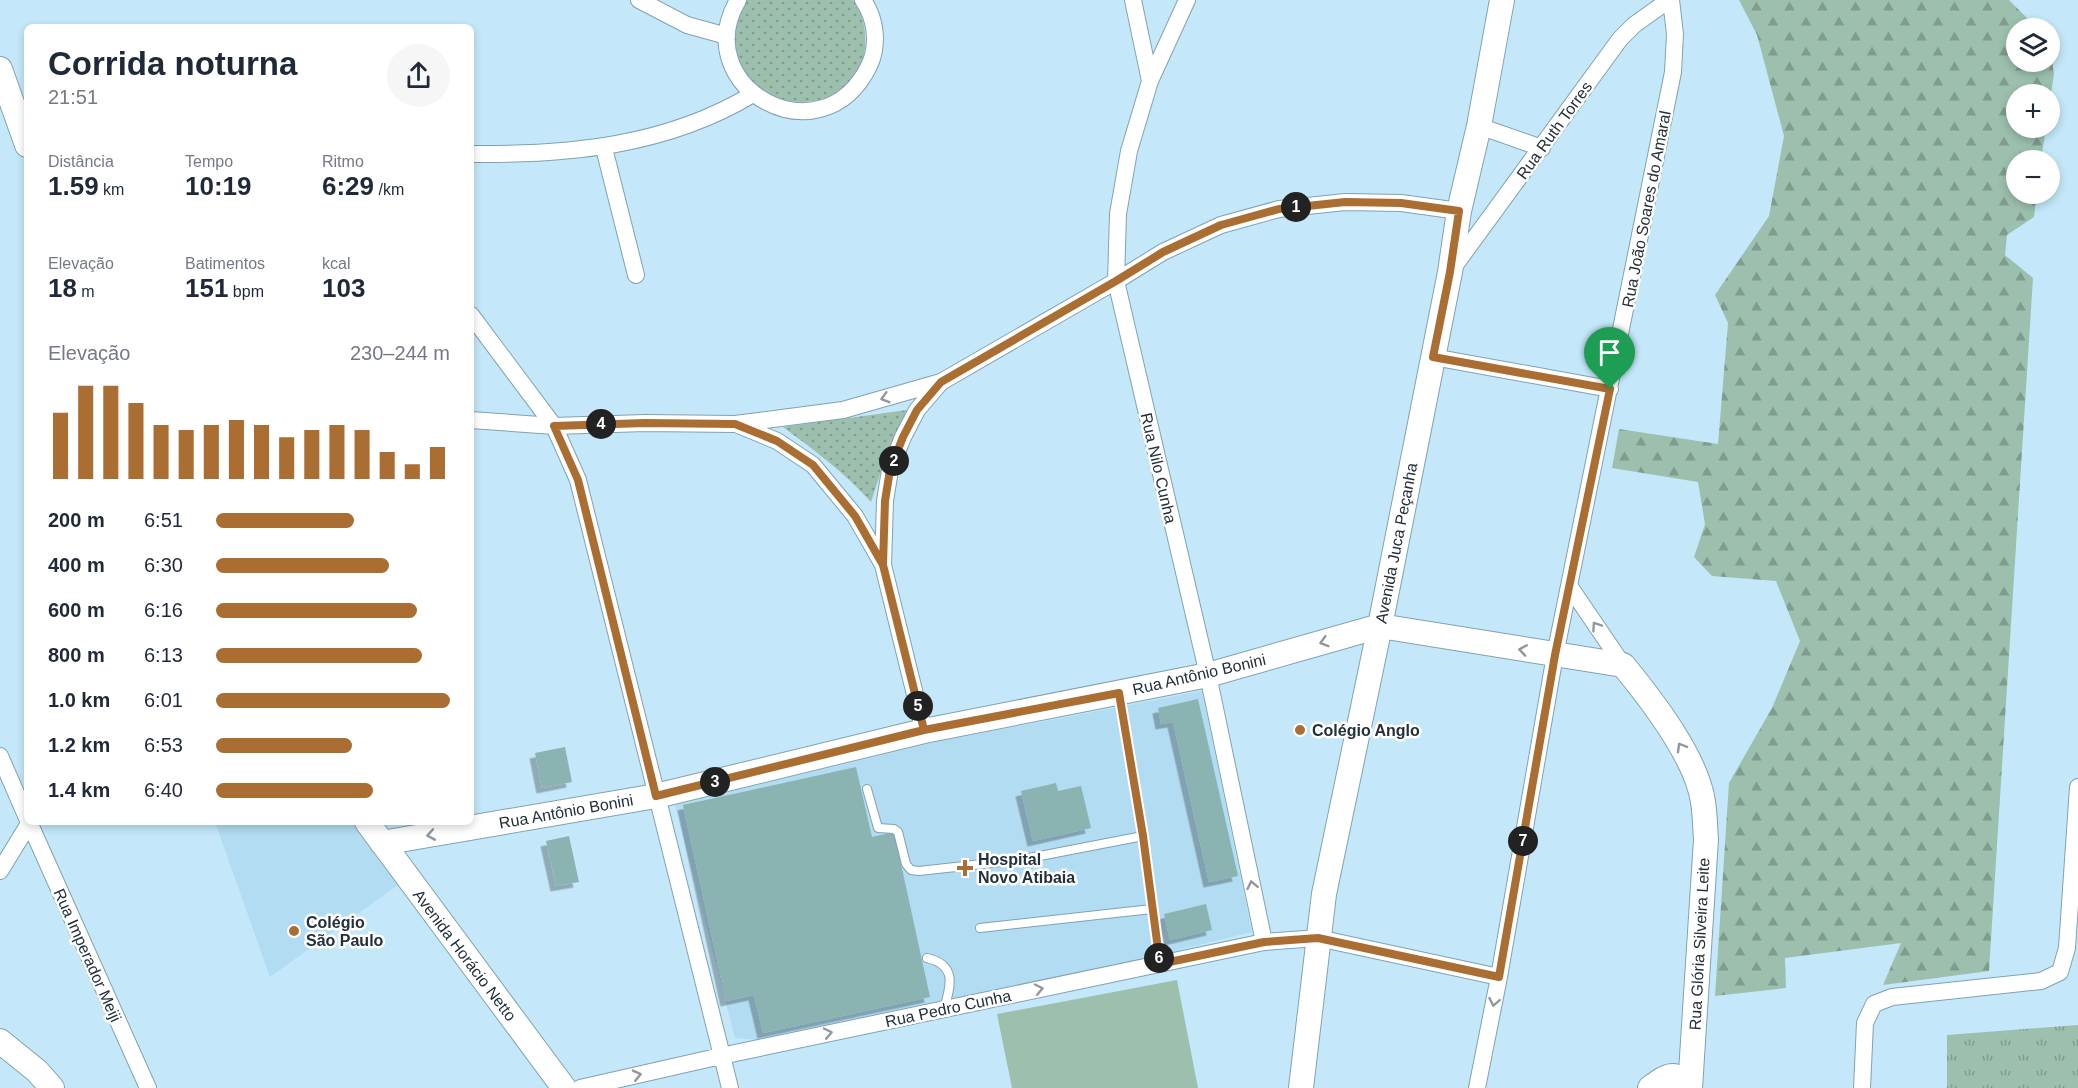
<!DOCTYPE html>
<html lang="pt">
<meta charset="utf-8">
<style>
:root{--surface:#fff;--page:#f6f6f7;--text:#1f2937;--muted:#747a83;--accent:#ab6e32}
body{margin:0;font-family:Helvetica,sans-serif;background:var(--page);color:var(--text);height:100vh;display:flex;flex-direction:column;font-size:22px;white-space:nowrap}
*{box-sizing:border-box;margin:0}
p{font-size:20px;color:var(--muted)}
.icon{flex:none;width:33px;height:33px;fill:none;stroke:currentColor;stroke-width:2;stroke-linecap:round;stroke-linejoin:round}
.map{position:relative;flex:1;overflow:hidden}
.sheet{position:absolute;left:24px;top:24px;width:450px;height:801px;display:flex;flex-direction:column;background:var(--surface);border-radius:9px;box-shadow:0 3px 9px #0003}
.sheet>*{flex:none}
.controls{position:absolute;left:2006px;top:18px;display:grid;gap:12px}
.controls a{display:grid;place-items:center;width:54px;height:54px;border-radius:50%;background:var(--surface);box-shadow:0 3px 9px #0003;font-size:30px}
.pin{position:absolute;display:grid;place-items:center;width:51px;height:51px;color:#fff;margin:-62px -26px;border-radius:50% 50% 50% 0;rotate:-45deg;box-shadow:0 0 6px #0007}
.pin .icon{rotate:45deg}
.km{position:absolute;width:30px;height:30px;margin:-15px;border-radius:50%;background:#222;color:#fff;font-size:16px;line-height:30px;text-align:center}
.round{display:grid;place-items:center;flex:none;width:63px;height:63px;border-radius:32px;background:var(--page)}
.overview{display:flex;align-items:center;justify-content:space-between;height:102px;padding:0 24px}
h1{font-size:33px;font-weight:800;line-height:45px}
.stats{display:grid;grid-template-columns:repeat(3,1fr);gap:9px;height:102px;padding:6px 24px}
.stats div{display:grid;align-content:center}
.stats b{font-size:26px;font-weight:800}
.stats small{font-size:16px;font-weight:400}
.stats p{font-size:16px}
.chart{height:168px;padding:12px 24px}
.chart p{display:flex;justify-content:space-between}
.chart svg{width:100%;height:108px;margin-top:6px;stroke:var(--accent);stroke-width:6}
ul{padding:0 24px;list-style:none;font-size:20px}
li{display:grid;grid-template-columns:96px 72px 1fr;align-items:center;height:45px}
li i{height:15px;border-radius:8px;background:var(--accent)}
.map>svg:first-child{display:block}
.built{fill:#b1dcf1}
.grass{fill:url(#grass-tufts)}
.forest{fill:url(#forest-firs)}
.park{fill:url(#park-dots)}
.pitch{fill:#9cc0ad}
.building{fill:#8ab3b2;filter:url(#shadow)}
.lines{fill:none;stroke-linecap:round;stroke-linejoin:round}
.lane-casing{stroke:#80a2b2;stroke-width:10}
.street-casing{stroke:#80a2b2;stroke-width:18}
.secondary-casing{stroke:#80a2b2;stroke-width:26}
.lane{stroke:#fff;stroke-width:8}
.street{stroke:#fff;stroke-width:16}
.secondary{stroke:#fff;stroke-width:24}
.oneway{stroke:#91989b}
.route-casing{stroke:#fff;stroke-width:12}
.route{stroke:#ab6e32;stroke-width:8}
.poi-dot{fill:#ab6e32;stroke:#fff;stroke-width:2}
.labels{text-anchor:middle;stroke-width:5;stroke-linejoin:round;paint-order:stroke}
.street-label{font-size:16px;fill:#233037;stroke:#fff}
.poi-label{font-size:16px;font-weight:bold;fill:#233037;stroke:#fff;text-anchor:start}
</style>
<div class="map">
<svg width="2078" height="1088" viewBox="0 0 2078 1088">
<defs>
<pattern id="grass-tufts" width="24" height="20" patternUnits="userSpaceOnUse" patternTransform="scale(1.5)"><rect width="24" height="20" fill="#9cc0ad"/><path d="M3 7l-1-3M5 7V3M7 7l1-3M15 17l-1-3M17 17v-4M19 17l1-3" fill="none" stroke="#7f9c8e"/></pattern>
<pattern id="forest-firs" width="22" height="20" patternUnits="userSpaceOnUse" patternTransform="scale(1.5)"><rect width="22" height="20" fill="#9cc0ad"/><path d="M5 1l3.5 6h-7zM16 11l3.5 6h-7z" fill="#7f9c8e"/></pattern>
<pattern id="park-dots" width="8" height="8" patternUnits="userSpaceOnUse" patternTransform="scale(1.5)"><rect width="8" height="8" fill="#9cc0ad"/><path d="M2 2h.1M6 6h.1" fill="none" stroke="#7f9c8e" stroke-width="1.8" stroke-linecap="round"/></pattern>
<filter id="shadow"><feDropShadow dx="-5.5" dy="5.5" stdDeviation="0" flood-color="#0004"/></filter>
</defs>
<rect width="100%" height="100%" fill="#c4e8f9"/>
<path class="built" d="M1202,691l50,241 -260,63 -234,45 -23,-2 -60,-233 261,-63z
M215,822h138l45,63 -128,92z"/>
<path class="grass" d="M2078,1025v63h-131v-53z"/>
<path class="forest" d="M1739,0h270l28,28h-21v34h33v-21l5,33 -5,33v-13h-33v34h30l-5,32h-25v34h21l-3,23 -27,18 -2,20 28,23 -44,693 -106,14 18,-42 -116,15 1,30 -71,8 14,-213 43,-75 28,-67 -24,-60 -64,-5 -18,-19 11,-33 -7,-42 -86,-14 7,-39 99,15 10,-121 -13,-28 54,-79 15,-80 -27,-101z"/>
<path class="park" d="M747,0h106c11,15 13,30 12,48 -1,11 -7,24 -15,33 -46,49 -130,6 -113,-60 2,-7 7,-14 10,-21z
M907,410l-24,55 -12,37c-26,-29 -57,-52 -88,-75z"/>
<path class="pitch" d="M1177,980l21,108h-186l-15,-74z"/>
<path class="building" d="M1198,699l40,177 -29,6 -36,-160 -12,2 -3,-16z
M565,747l7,35 -30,6 -7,-35z
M856,767l16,70 22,-5 36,165 -167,36 -9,-38 -28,6 -43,-196z
M1056,783l2,8 23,-5 10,42 -58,13 -12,-50z
M569,836l10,46 -23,4 -10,-45z
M1206,904l6,26 -42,10 -6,-26z"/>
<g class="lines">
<defs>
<path id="lane" d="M1119,695l24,141 17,128
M867,789l11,39 16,1 4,3 8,32 5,6 8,1 100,-11 124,-24
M980,928l172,-19
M927,958c30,7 24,27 17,51"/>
<path id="street" d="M639,0l48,25 40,11
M738,0c-51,88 84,162 131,66 10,-21 7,-47 -6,-66
M1133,0l17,81
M1187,0l-37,81 -21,70 -11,63 -2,67 92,394 56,267
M1479,126l63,22
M604,148l32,127
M471,154c98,1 196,-8 282,-60
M1453,268l167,-229 14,-14 35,-25
M471,315l83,111 24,54 152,608
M1433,357l177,32
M471,420l83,6 91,-3 90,1 108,-14 98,-28 175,-101 47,-29 58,-27 58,-16 66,-7 56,1 58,8
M736,424l41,17 36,24 42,51 27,47
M1570,587l53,78
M924,731l-41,-166 2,-64 5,-31 13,-33 14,-27 24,-28
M0,756l27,62
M29,822l119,266
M0,871l30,-49
M580,1088l141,-32 543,-114 54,-4 181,39
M1477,1088l22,-111 56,-322 118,-583 2,-38 -4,-34
M1862,1088l3,-65 9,-19 18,-7 149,-16 19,-9 7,-24 11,-161"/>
<path id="secondary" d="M0,69l27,76
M367,822l197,266
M382,843l274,-47 268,-65 284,-56 172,-49 243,39c28,34 74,93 80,137 2,12 2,25 3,37l-16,249
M0,1041l37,30 15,17
M1301,1088l23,-194 56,-268 70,-354 9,-61 20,-85 23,-126
M1650,1088c14,-10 26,-21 37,0"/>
</defs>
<use href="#lane" class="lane-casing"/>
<use href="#street" class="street-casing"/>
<use href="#secondary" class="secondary-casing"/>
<use href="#lane" class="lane"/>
<use href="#street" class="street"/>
<use href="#secondary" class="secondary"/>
</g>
<defs><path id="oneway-chevron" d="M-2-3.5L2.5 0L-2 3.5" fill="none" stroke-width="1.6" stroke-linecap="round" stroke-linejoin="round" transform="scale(1.5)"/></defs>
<g class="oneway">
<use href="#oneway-chevron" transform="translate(885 398) rotate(164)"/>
<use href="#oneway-chevron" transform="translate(1596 626) rotate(-124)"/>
<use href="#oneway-chevron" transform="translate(1324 642) rotate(164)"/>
<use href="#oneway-chevron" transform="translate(1523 650) rotate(-171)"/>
<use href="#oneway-chevron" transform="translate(1681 747) rotate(-120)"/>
<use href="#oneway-chevron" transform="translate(431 835) rotate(170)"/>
<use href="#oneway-chevron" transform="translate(1252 885) rotate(-102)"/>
<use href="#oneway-chevron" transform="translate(1039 989) rotate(-12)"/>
<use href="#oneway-chevron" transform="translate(1494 1002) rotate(101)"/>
<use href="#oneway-chevron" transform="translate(828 1033) rotate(-12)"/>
<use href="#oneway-chevron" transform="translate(637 1075) rotate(-13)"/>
</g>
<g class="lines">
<defs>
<path id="route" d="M1610,389l-177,-32 17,-85 9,-61 -58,-8 -56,-1 -66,7 -58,16 -58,27 -47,29 -175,101 -24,28 -14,27 -13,33 -5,31 -2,64 41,165 -268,66 -78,-316 -24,-54 91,-3 90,1 42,17 36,24 42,51 28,49 41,165 195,-37 24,143 17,128 104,-22 54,-4 181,39 56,-322 55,-266"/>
</defs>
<use href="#route" class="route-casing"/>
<use href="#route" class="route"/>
</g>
<g class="poi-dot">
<circle cx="1300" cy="730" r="6"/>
<path d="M962 859h6v6h6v6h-6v6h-6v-6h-6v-6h6z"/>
<circle cx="294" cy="931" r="6"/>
</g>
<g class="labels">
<g class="street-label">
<text transform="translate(1554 130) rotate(-54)" y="6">Rua Ruth Torres</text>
<text transform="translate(1646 209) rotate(-79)" y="6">Rua João Soares do Amaral</text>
<text transform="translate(1159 468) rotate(77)" y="6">Rua Nilo Cunha</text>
<text transform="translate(1396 543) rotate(-79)" y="6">Avenida Juca Peçanha</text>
<text transform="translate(1199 674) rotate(-13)" y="6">Rua Antônio Bonini</text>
<text transform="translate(566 811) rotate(-10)" y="6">Rua Antônio Bonini</text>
<text transform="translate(1699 944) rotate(-87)" y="6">Rua Glória Silveira Leite</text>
<text transform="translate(88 955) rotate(66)" y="6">Rua Imperador Meiji</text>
<text transform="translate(465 955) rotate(53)" y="6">Avenida Horácio Netto</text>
<text transform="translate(948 1008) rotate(-12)" y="6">Rua Pedro Cunha</text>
</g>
<g class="poi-label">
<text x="1312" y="736">Colégio Anglo</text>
<text x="978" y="865">Hospital<tspan x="978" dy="18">Novo Atibaia</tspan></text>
<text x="306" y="928">Colégio<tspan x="306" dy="18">São Paulo</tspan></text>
</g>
</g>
</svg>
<div class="controls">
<a><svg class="icon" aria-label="layers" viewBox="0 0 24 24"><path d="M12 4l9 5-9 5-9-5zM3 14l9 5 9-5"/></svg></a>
<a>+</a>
<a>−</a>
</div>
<div class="pin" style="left:1610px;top:389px;background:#1e9e55"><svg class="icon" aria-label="arrive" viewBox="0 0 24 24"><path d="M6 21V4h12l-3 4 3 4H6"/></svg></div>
<b class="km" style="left:1296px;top:207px">1</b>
<b class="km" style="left:894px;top:461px">2</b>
<b class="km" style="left:715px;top:782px">3</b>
<b class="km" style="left:601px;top:424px">4</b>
<b class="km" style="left:918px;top:706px">5</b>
<b class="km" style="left:1159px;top:958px">6</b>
<b class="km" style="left:1523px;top:841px">7</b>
<section class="sheet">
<div class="overview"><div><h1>Corrida noturna</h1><p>21:51</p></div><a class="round"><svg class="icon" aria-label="share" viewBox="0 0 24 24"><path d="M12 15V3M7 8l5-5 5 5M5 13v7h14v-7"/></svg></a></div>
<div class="stats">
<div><p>Distância</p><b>1.59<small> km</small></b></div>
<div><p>Tempo</p><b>10:19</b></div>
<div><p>Ritmo</p><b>6:29<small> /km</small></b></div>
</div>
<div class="stats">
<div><p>Elevação</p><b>18<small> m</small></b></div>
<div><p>Batimentos</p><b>151<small> bpm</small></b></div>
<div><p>kcal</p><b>103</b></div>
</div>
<div class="chart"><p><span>Elevação</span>230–244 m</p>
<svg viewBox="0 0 160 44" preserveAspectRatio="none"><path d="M5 44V17M15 44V6M25 44V6M35 44V13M45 44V22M55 44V24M65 44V22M75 44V20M85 44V22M95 44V27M105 44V24M115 44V22M125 44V24M135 44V33M145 44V38M155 44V31"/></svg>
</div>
<ul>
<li><b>200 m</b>6:51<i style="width:59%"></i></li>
<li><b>400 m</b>6:30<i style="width:74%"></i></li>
<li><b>600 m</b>6:16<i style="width:86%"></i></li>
<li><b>800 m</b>6:13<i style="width:88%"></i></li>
<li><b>1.0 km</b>6:01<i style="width:100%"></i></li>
<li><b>1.2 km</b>6:53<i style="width:58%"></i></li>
<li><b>1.4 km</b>6:40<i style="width:67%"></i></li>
</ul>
</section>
</div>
